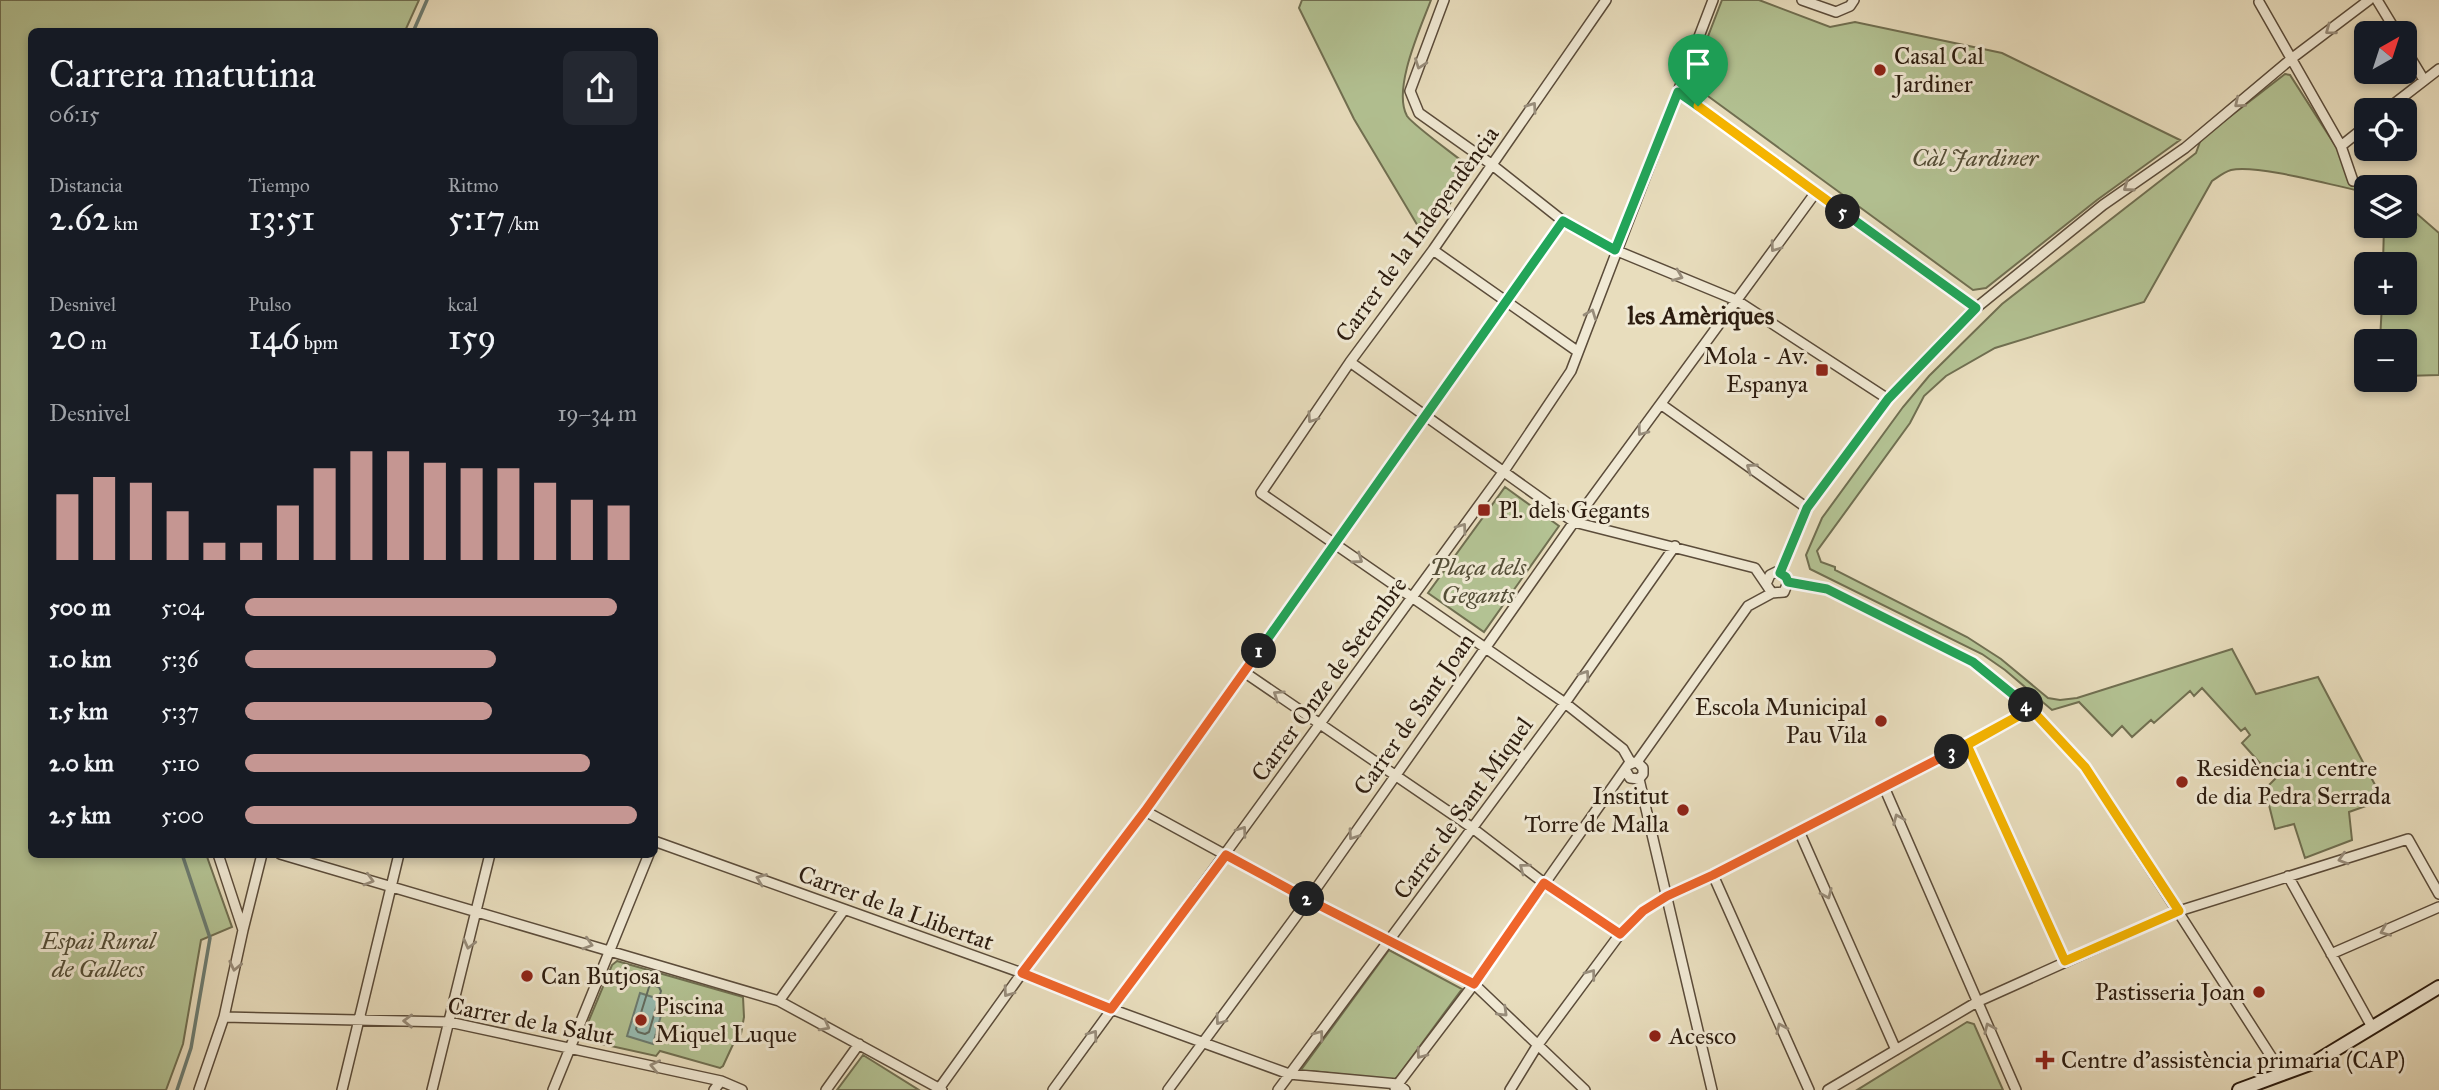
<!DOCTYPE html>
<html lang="es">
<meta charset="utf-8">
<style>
:root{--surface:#171b24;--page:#242831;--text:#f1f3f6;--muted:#9ea1a6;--accent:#c59692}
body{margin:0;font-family:"IM FELL Great Primer",serif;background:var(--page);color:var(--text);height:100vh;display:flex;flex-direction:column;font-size:26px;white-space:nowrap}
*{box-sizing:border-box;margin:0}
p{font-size:23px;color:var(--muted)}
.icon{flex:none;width:38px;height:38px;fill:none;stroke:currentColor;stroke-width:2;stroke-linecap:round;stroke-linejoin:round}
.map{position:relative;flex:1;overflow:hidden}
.details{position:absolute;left:28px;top:28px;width:630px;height:830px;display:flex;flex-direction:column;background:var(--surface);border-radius:10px;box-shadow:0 4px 10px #0003}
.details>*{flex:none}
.needle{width:46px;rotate:39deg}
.controls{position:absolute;left:2354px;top:21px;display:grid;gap:14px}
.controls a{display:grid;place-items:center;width:63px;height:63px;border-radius:10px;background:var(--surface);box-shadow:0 4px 10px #0003;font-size:35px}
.pin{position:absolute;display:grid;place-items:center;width:60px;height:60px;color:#fff;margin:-72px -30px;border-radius:50% 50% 50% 0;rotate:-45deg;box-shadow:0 0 7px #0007}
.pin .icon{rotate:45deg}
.km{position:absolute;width:35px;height:35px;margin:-18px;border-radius:50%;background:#222;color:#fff;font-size:19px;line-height:35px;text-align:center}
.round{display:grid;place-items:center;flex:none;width:74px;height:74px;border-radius:10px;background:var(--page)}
.headline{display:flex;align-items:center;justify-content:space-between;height:119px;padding:0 21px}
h1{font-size:38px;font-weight:600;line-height:52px}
.stats{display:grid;grid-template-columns:repeat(3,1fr);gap:10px;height:119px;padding:7px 21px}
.stats div{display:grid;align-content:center}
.stats b{font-size:35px;font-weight:600}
.stats small{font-size:19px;font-weight:400}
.stats p{font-size:19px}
.chart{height:196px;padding:14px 21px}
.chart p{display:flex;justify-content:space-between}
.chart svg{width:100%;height:126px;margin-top:7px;stroke:var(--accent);stroke-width:6}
ul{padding:0 21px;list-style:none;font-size:23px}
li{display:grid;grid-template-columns:112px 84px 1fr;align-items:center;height:52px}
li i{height:18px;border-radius:9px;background:var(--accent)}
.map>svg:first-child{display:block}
.green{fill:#b3c293;stroke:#706f51;stroke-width:2}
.water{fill:#97bcb2;stroke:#6c7c71;stroke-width:2}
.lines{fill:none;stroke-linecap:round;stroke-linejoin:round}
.shore{stroke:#626c60;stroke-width:2}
.stream{stroke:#6c7c71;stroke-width:3.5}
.street-casing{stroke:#5b4c3a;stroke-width:12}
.secondary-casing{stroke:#2c1c0f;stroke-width:16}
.street{stroke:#f0e9d4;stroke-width:9}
.secondary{stroke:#f0e9d4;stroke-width:12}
.oneway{stroke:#988d7b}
.split-1-casing{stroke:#fff;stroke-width:14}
.split-2-casing{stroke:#fff;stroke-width:14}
.split-3-casing{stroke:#fff;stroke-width:14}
.split-4-casing{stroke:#fff;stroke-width:14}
.split-5-casing{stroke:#fff;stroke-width:14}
.split-6-casing{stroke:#fff;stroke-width:14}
.split-1{stroke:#22a559;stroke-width:9}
.split-2{stroke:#f0652b;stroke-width:9}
.split-3{stroke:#f0652b;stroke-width:9}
.split-4{stroke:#f5b400;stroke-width:9}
.split-5{stroke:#22a559;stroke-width:9}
.split-6{stroke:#f5b400;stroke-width:9}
.poi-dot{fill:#8f2418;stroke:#f0e9d4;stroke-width:2.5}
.labels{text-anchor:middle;stroke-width:6;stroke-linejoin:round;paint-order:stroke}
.poi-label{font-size:24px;fill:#2c1c0f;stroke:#f0e9d4;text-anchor:start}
.park-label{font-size:24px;font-style:italic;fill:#544e37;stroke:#f0e9d4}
.street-label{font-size:24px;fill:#2c1c0f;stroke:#f0e9d4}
.neighbourhood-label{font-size:26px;font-weight:bold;fill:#2c1c0f;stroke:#f0e9d4}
</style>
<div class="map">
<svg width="2439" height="1090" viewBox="0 0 2439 1090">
<rect width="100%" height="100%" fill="#e8ddbd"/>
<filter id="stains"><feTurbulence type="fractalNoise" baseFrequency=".00286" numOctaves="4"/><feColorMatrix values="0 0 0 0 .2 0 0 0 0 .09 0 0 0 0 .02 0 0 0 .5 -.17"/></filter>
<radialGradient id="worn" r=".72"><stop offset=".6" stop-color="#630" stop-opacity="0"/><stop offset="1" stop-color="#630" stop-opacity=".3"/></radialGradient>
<path class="green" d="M0,0h419l-14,31 -373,1v822h174l26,73 -31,13 -18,104 -17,46h-166z
M1302,0h129c-10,27 -39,89 -24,116 7,10 48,39 60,49v15l-42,58 -71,-119 -55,-111z
M1722,0h37l71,27 25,-5 147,31 178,87 -83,60 -111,88 -13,2 -283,-207z
M2285,74l5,1 75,117c-30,-6 -108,-28 -134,-22 -7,2 -13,7 -19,11l-68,121 -149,46 -49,28 -22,20 -14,27 -93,128 4,11 14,5v3l132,67 34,22 47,39 12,2 17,-2 155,-49 24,45 62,-17 65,123 -34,12 3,28 -47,18 -11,-34 -19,5 -10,-40 12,-12 -6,-6 -3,1 -26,-29 8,-8 -5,-7 -4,3 -39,-43 -8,8 -4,-5 -36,32 -3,-3 -19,17 -10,-11 -10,10 -33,-34 -27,8 -47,-40 -23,-16 -172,-85 -4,-14 16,-37 81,-111 26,-31 73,-72 194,-151 5,-14z
M2405,207l11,6 23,20v142l-34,1 -1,-35h-24l2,-38h22v-39h-21l1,-38h20z
M1505,487l54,39 -75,106 -56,-39z
M1389,950l73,39 -67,91 -94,-10z
M617,961l126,36 1,20 -3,17 -5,4 -13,28 -3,2 -60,-17 -4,5 -72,-16 -2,-3 30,-72z
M1967,1022l7,2 29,66h-146z
M863,1055l56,35h-82z"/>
<path class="water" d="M640,993l25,8 -12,43 -26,-8z"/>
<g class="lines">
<path class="shore" d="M652,985l7,2 2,4 -12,41 -4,2 -7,-2 -2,-3 13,-42z"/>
<path class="stream" d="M413,32l14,-32
M177,1090l14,-42 19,-110 -28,-84"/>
<defs>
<path id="street" d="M1444,0l-34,91 9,22 72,51 72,57 52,29 121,50 152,99
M1606,0l-173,250 -83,112 -89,131 304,210 58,46 8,14
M1802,0l34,12 14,-6 4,-6
M2377,0l20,33
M2259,2l82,144 12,35
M2404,47l20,33
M1678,91l298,217
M2386,110l53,-41
M2341,146l25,-20
M1433,250l144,101
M1350,362l224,160 181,46 17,25
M1662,405l145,103
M1780,573l27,-65 81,-109 88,-91 127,-103 82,-57 106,-89 78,-59
M1767,582l3,-7 6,-3 8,2 4,8
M1788,582l39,7 146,73 58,47 54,58 198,308
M1244,672l227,155 73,56 76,51
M1967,745l98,216
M1637,762l111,-156 24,-13 12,-1 4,-10
M1626,771l4,7 9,1 4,-5v-6l-6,-6
M1639,779l73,311
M1884,787l132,303
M1145,811l163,89 166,84 111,106
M1799,831l97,219
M654,841l368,132 89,36 178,65 109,10 7,6
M280,854l499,147 163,89
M1713,875l96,215
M2288,876l84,151
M243,930l19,-76
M2331,954l108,-47
M779,1001l65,-91
M224,1017l225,5 272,59 21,9
M1395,1088l79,-104 154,-219 7,-3
M199,1090l25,-73 19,-87 -25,-76
M342,1090l57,-236
M432,1090l58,-236
M553,1090l96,-236
M714,1090l7,-9
M826,1090l33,-46
M938,1090l84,-117 123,-162 418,-590
M1053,1090l451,-619 67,-100 142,-371
M1168,1090l140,-190 266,-378 242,-330
M1278,1090l287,-387 110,-157
M1510,1090l27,-44 83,-112 23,-23 24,-15 46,-21 254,-130 64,-36
M1828,1090l149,-88 202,-91 229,-72 31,55"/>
<path id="secondary" d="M2239,1090l76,-28 124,-75"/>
</defs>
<use href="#street" class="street-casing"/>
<use href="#secondary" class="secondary-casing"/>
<use href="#street" class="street"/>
<use href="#secondary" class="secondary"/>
</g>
<defs><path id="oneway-chevron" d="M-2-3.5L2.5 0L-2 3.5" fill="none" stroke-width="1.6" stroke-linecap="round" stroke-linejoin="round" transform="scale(1.75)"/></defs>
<g class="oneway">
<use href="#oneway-chevron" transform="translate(2330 30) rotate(143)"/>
<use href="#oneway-chevron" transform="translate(1420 64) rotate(110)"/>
<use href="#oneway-chevron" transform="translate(2239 103) rotate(140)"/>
<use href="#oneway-chevron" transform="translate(1532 107) rotate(-55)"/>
<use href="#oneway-chevron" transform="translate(2128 187) rotate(145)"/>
<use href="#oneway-chevron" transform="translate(1775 247) rotate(126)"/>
<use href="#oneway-chevron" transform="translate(1678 276) rotate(22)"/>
<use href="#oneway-chevron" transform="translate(1591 314) rotate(-69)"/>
<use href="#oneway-chevron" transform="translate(1312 418) rotate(124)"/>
<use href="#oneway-chevron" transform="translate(1642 431) rotate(127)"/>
<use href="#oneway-chevron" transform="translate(1751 468) rotate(-145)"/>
<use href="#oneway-chevron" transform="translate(1462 528) rotate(-54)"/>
<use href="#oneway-chevron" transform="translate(1358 559) rotate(35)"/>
<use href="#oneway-chevron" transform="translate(1585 675) rotate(-55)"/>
<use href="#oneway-chevron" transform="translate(1278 695) rotate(-146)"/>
<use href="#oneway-chevron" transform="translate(1898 819) rotate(-113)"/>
<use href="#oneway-chevron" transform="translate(1242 831) rotate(-54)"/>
<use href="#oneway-chevron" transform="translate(1353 835) rotate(125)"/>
<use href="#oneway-chevron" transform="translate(2343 859) rotate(163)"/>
<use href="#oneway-chevron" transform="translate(1524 868) rotate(-143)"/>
<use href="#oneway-chevron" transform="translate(761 879) rotate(-159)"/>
<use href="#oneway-chevron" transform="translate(369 880) rotate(16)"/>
<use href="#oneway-chevron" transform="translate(1827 894) rotate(66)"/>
<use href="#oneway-chevron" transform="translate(2385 931) rotate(157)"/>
<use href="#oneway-chevron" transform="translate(469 944) rotate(104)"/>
<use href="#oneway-chevron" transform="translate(588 944) rotate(17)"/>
<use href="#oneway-chevron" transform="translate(235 966) rotate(102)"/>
<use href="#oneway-chevron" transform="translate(1591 974) rotate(-53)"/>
<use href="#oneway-chevron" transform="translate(1008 992) rotate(126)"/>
<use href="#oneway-chevron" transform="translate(1503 1012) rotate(44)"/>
<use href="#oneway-chevron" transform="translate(1220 1020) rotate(126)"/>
<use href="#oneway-chevron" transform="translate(408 1021) rotate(-179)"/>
<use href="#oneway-chevron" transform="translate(825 1026) rotate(28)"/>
<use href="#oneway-chevron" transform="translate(1781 1028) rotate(-114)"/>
<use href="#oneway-chevron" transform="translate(1989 1028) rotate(-114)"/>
<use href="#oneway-chevron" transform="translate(1093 1035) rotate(-54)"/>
<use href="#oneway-chevron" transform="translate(1319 1035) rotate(-53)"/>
<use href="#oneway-chevron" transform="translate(1421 1054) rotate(127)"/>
<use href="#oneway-chevron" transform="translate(655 1066) rotate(-168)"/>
</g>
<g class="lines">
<defs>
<path id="split-1" d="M1259,651l304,-430 52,29 63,-158 20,14"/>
<path id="split-2" d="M1259,651l-114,160 -123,162 89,36 115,-154 81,44"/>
<path id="split-3" d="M1307,899l167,85 70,-101 76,51 23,-23 24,-15 46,-21 239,-123"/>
<path id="split-4" d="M1952,752l79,-43 54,58 94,144 -114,50 -98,-216 64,-36 -5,-4"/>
<path id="split-5" d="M1843,212l133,96 -88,91 -81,109 -27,65 6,4 2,5 39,7 146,73 53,43"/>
<path id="split-6" d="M1698,106l145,106"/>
</defs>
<use href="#split-1" class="split-1-casing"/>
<use href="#split-2" class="split-2-casing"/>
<use href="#split-3" class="split-3-casing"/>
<use href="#split-4" class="split-4-casing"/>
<use href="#split-5" class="split-5-casing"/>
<use href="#split-6" class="split-6-casing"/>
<use href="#split-1" class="split-1"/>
<use href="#split-2" class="split-2"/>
<use href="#split-3" class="split-3"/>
<use href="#split-4" class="split-4"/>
<use href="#split-5" class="split-5"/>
<use href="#split-6" class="split-6"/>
</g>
<g class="poi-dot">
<circle cx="1880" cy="70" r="7"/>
<rect x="1815" y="363" width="14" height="14" rx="3.5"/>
<rect x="1477" y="503" width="14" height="14" rx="3.5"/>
<circle cx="1881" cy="721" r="7"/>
<circle cx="2182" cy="782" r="7"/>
<circle cx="1683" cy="810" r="7"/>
<circle cx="527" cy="976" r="7"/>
<circle cx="2259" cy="992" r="7"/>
<circle cx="641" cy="1020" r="7"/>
<circle cx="1655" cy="1036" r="7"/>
<path d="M2041.5 1049.5h7v7h7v7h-7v7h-7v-7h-7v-7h7z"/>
</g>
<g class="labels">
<g class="poi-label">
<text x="1894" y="64">Casal Cal<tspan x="1894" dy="28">Jardiner</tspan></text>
<text x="1808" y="364" text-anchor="end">Mola - Av.<tspan x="1808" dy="28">Espanya</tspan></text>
<text x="1498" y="518">Pl. dels Gegants</text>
<text x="1867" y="715" text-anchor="end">Escola Municipal<tspan x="1867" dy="28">Pau Vila</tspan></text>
<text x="2196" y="776">Residència i centre<tspan x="2196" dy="28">de dia Pedra Serrada</tspan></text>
<text x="1669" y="804" text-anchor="end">Institut<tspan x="1669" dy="28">Torre de Malla</tspan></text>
<text x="541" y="984">Can Butjosa</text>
<text x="2245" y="1000" text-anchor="end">Pastisseria Joan</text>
<text x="655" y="1014">Piscina<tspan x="655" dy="28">Miquel Luque</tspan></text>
<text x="1669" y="1044">Acesco</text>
<text x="2061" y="1068">Centre d'assistència primaria (CAP)</text>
</g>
<g class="park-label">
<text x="1975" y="166">Càl Jardiner</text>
<text x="1478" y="575">Plaça dels<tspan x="1478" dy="28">Gegants</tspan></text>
<text x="98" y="949">Espai Rural<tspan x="98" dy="28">de Gallecs</tspan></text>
</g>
<g class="street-label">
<text transform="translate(1417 234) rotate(-54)" y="8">Carrer de la Independència</text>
<text transform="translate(1329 679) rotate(-54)" y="8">Carrer Onze de Setembre</text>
<text transform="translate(1414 714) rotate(-55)" y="8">Carrer de Sant Joan</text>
<text transform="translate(1463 808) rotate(-54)" y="8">Carrer de Sant Miquel</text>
<text transform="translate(896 908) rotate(20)" y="8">Carrer de la Llibertat</text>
<text transform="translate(531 1021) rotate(11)" y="8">Carrer de la Salut</text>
</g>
<g class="neighbourhood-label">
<text x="1701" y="324">les Amèriques</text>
</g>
</g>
<rect width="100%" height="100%" filter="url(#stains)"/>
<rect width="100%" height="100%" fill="url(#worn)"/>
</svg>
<div class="controls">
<a><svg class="needle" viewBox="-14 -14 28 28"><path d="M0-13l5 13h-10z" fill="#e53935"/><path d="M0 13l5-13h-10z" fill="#9ea1a6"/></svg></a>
<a><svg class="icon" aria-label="locate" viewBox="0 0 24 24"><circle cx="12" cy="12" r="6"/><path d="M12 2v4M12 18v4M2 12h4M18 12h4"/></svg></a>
<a><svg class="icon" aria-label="layers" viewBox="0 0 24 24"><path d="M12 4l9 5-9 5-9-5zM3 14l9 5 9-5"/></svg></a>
<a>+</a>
<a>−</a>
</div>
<div class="pin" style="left:1698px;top:106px;background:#1e9e55"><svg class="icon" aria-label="arrive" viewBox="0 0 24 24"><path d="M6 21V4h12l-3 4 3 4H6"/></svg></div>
<b class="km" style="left:1259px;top:651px">1</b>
<b class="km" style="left:1307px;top:899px">2</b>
<b class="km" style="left:1952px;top:752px">3</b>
<b class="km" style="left:2026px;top:705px">4</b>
<b class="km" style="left:1843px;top:212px">5</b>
<section class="details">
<div class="headline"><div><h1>Carrera matutina</h1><p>06:15</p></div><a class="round"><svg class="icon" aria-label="share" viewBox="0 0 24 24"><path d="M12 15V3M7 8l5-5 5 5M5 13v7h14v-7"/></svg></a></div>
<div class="stats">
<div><p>Distancia</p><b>2.62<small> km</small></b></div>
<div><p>Tiempo</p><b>13:51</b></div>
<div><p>Ritmo</p><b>5:17<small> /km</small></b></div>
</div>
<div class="stats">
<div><p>Desnivel</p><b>20<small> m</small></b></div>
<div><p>Pulso</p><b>146<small> bpm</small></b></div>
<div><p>kcal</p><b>159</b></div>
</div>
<div class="chart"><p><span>Desnivel</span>19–34 m</p>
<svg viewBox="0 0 160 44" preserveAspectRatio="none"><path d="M5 44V21M15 44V15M25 44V17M35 44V27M45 44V38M55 44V38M65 44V25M75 44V12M85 44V6M95 44V6M105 44V10M115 44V12M125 44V12M135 44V17M145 44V23M155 44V25"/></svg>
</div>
<ul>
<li><b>500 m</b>5:04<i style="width:95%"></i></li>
<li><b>1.0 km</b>5:36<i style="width:64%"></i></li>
<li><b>1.5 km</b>5:37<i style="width:63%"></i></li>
<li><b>2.0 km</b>5:10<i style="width:88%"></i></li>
<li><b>2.5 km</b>5:00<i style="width:100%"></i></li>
</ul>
</section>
</div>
